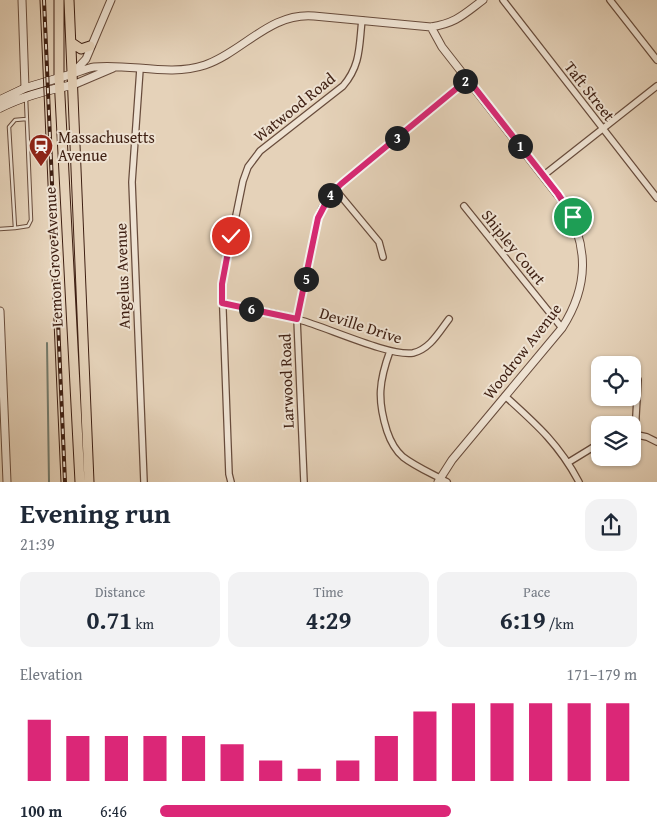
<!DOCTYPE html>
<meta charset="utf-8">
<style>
:root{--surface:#fff;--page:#f2f2f3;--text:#1f2937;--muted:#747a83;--accent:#db2777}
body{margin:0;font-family:"Gentium Book Plus",serif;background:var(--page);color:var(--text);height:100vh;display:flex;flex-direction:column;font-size:19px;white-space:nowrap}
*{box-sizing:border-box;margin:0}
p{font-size:16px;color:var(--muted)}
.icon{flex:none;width:28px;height:28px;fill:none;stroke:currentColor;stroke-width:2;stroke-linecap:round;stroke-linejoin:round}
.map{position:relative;height:482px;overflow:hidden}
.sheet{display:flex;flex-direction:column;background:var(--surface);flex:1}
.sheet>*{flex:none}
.tools{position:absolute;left:591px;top:356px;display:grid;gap:10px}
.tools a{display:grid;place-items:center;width:50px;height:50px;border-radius:10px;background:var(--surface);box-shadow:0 1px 4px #0004;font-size:25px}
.pin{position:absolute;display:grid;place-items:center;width:42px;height:42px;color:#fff;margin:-21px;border:2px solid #fff;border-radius:50%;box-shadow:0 1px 5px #0007}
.km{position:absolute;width:25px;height:25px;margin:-12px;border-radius:50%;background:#222;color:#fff;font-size:14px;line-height:25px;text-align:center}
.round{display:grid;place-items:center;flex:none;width:52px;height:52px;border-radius:15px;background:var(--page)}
.summary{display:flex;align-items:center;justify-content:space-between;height:85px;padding:0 20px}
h1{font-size:28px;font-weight:800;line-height:38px}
.figures{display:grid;grid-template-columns:repeat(3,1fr);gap:8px;height:85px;padding:5px 20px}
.figures div{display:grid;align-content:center;border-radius:12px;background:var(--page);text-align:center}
.figures b{font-size:25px;font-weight:800}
.figures small{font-size:14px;font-weight:400}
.figures p{font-size:14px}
.chart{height:140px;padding:10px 20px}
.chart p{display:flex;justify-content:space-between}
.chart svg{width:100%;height:90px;margin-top:5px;stroke:var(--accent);stroke-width:6}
ul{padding:0 20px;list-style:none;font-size:16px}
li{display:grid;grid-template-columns:80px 60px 1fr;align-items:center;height:38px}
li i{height:12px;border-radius:6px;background:var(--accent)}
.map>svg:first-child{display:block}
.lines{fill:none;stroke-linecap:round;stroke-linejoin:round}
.stream{stroke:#737b6d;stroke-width:2}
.service-casing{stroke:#684c3c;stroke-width:4.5}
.minor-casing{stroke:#684c3c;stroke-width:8}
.tertiary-casing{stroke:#684c3c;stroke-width:9}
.secondary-casing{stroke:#3e1f12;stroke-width:9}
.primary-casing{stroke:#3e1f12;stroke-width:11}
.service{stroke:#eee2d2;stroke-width:2.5}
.minor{stroke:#eee2d2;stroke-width:5.5}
.tertiary{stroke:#eee2d2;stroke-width:7}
.secondary{stroke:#eee2d2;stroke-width:8}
.primary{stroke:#e5d2b9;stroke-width:9}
.tram{stroke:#3e1f12;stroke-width:1}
.rail-casing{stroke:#3e1f12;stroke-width:4}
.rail{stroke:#eee2d2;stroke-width:2;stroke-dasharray:5.5;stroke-linecap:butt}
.route-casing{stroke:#fff;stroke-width:10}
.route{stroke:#db2777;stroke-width:6}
.labels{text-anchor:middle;stroke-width:4;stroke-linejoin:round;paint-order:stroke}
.street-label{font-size:16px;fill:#3e1f12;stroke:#eee2d2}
.poi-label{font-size:16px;fill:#3e1f12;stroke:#eee2d2;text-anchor:start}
</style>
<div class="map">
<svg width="657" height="482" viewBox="0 0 657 482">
<rect width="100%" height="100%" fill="#e5d2b9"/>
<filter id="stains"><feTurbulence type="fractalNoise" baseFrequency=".004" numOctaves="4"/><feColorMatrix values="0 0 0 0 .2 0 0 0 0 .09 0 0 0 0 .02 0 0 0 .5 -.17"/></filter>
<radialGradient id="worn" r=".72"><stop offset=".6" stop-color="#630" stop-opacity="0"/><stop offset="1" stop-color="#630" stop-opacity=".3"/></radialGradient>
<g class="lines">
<path class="stream" d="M47,343l2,139"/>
<defs>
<path id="service" d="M26,98l5,122 -3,6 -13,2 -6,-101 6,-7 11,-1
M0,229l15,-1"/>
<path id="minor" d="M503,0l154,198
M610,0l47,60
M140,69l-8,113 12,300
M544,175l113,-89
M335,189l44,53 4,15
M464,206l98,122
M222,303c26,6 53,9 78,17 26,7 91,37 113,33 17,-4 26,-21 36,-34
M390,351c-11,30 -13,49 -3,80 3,9 8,19 16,26 13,10 30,17 44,25
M505,396c31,28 54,48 74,86
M633,434l14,3 10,5
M635,434l3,-54
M569,462l31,-19
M231,482l-2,-8 -7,-190 21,-103 5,-14 12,-16 83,-65c18,-21 16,-40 19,-66
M304,482l-7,-163 21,-101 4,-10 13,-19 132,-110"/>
<path id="tertiary" d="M22,0l3,88
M431,27l11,20 122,156c25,43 25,83 -2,125l-110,132 -14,22
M72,74c7,-2 15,-6 22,-7 36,-4 75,10 111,-2 38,-13 65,-53 109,-49l117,11c25,-4 32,-12 52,-27
M72,74l14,-15 25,-59
M73,85l40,-17
M0,311l7,171"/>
<path id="secondary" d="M0,100l25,-12 47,-14
M0,108c23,-12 47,-18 73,-23"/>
<path id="primary" d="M59,0v77l21,405
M69,0l20,482
M72,43l9,6 9,-3"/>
</defs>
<use href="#service" class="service-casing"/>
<use href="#minor" class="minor-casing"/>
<use href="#tertiary" class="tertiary-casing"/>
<use href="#secondary" class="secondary-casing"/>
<use href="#primary" class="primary-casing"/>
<use href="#service" class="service"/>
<use href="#minor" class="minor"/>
<use href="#tertiary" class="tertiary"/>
<use href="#secondary" class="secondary"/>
<use href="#primary" class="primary"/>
<path class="tram" d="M40,0l21,482"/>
<defs>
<path id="rail" d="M44,0l21,482"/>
</defs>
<use href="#rail" class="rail-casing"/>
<use href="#rail" class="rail"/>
</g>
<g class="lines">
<defs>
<path id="route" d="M231,236l-9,48v19l75,16 21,-101 12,-23 11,-11 127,-105 90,115 15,23"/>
</defs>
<use href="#route" class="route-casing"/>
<use href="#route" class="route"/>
</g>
<defs>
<symbol id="station-pin" viewBox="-11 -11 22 30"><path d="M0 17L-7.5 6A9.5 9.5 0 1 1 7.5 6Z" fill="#8f2418" stroke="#eee2d2"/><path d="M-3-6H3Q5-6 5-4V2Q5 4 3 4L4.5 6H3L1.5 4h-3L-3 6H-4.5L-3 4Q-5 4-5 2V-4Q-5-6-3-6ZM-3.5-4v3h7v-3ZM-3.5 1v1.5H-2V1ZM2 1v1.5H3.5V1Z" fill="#fff"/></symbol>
</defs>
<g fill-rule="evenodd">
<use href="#station-pin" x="27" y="132" width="28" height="38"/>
</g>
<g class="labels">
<g class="street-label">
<text transform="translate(590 91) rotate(52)" y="6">Taft Street</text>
<text transform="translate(294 107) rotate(-39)" y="6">Watwood Road</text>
<text transform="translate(514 247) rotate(51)" y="6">Shipley Court</text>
<text transform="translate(53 257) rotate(-93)" y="6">Lemon Grove Avenue</text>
<text transform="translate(122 276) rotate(-92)" y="6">Angelus Avenue</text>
<text transform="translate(361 325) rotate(18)" y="6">Deville Drive</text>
<text transform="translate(522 351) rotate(-52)" y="6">Woodrow Avenue</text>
<text transform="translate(286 381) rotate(-92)" y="6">Larwood Road</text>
</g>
<g class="poi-label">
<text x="58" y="143">Massachusetts<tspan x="58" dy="18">Avenue</tspan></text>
</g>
</g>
<rect width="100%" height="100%" filter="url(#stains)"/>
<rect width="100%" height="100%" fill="url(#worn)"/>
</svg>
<div class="tools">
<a><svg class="icon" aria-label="locate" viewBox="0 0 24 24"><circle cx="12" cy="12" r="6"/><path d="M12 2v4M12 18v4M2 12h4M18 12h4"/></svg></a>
<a><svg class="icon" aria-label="layers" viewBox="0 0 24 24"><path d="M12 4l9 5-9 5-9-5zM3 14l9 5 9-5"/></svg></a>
</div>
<div class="pin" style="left:573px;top:217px;background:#1e9e55"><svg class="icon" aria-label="arrive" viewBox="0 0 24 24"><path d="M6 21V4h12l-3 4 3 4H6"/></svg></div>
<div class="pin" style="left:231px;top:236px;background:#d93025"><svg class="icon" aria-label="check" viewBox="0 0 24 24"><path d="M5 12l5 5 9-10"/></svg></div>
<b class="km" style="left:520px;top:146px">1</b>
<b class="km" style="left:465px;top:81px">2</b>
<b class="km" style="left:397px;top:138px">3</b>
<b class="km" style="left:330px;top:195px">4</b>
<b class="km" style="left:306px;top:279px">5</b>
<b class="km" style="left:251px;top:309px">6</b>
</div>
<section class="sheet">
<div class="summary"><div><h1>Evening run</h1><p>21:39</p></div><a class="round"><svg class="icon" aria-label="share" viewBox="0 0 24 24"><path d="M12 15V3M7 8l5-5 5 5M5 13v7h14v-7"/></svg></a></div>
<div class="figures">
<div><p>Distance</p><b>0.71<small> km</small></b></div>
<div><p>Time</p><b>4:29</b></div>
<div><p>Pace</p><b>6:19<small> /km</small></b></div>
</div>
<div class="chart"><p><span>Elevation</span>171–179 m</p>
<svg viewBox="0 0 160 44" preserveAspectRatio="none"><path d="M5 44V14M15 44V22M25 44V22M35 44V22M45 44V22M55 44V26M65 44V34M75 44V38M85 44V34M95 44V22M105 44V10M115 44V6M125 44V6M135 44V6M145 44V6M155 44V6"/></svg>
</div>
<ul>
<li><b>100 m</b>6:46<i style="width:61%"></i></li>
</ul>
</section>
